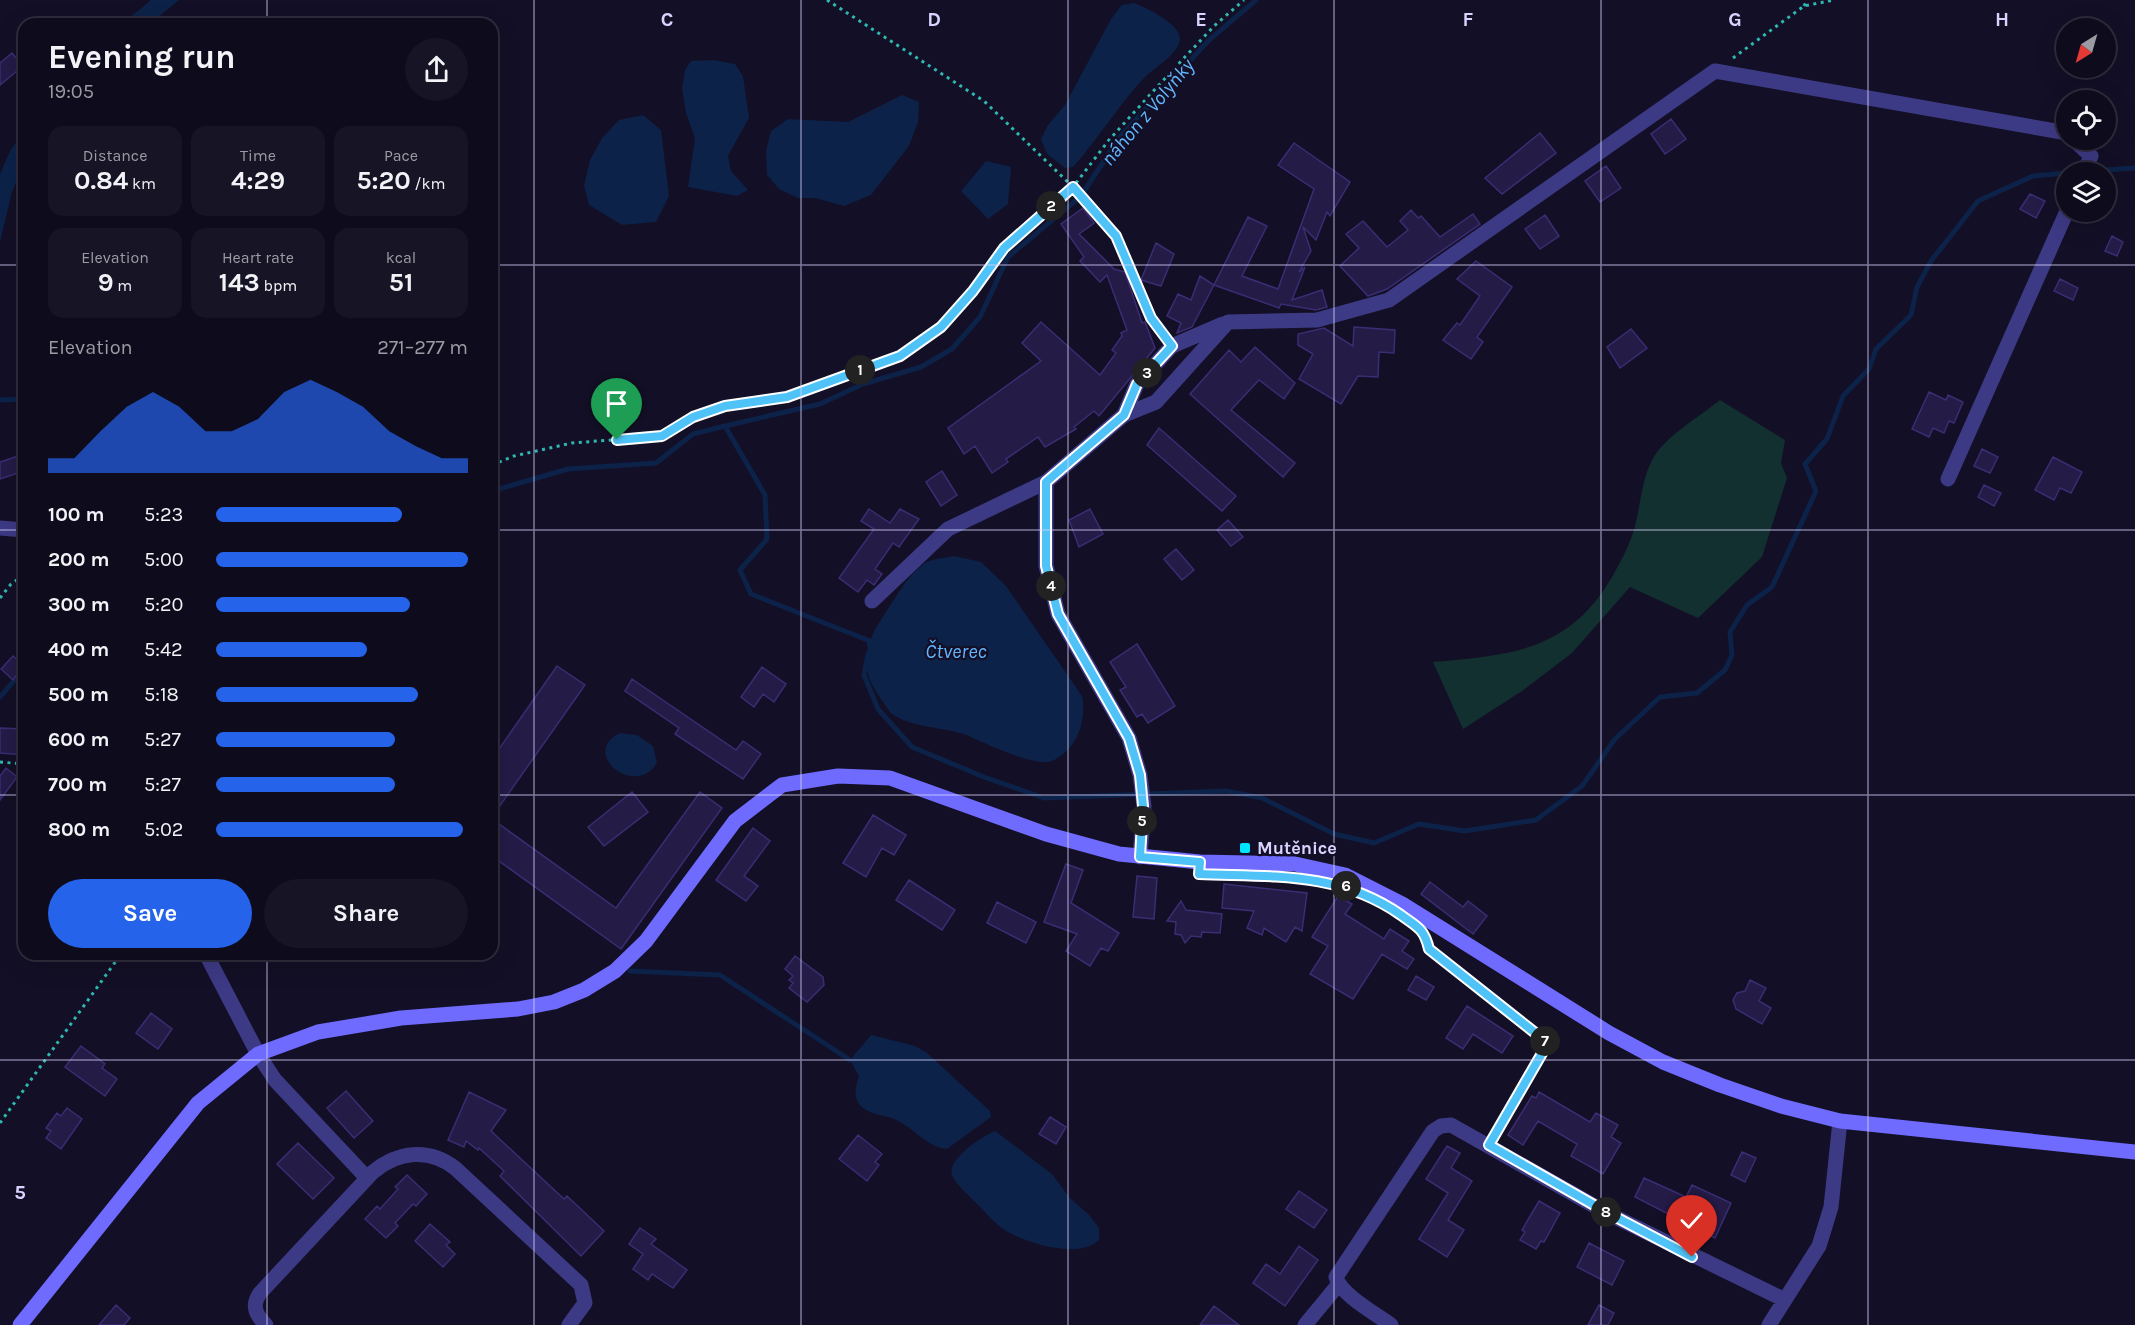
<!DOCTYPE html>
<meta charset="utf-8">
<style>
:root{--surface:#0e0b1c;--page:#171425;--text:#f1f3f6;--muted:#9b9ba3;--line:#2e2b3b;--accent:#2563eb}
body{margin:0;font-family:Karla,sans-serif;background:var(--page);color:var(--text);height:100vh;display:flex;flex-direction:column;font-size:22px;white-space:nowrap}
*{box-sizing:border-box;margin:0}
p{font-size:20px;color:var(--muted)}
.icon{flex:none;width:33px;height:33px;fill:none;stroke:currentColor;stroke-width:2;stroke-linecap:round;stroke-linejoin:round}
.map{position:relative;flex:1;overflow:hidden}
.details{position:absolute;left:18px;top:18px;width:480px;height:942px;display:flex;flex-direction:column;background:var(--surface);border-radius:18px;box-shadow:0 6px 24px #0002,0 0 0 2px var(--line)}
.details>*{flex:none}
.needle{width:39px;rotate:217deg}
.fabs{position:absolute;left:2056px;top:18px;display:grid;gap:12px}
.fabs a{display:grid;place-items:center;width:60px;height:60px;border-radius:50%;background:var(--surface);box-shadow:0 6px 24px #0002,0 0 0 2px var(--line);font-size:30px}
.pin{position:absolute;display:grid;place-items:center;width:51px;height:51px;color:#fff;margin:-62px -26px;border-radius:50% 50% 50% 0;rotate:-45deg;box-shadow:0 0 6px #0007}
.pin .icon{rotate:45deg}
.km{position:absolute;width:30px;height:30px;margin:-15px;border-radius:50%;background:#222;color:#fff;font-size:16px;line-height:30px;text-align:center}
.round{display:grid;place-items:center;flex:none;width:63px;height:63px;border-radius:32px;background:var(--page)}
.overview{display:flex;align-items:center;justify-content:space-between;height:102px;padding:0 30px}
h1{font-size:33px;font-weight:700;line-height:45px}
.metrics{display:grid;grid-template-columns:repeat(3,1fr);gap:9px;height:102px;padding:6px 30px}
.metrics div{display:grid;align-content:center;border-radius:15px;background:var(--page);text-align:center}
.metrics b{font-size:26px;font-weight:700}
.metrics small{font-size:16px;font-weight:400}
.metrics p{font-size:16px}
.chart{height:168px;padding:12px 30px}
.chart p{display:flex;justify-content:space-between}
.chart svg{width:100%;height:108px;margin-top:6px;fill:var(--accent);opacity:.7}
.cta{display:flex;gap:12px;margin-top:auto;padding:12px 30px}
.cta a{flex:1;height:69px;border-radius:36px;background:var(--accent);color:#fff;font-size:24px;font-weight:700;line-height:69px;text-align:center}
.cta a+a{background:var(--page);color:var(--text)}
ul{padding:0 30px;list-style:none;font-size:20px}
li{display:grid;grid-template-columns:96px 72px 1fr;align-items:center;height:45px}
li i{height:15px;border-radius:8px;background:var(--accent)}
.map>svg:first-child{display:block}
.green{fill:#12302f}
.water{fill:#0c2248}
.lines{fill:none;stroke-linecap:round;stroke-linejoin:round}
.stream{stroke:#0c2248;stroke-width:5}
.building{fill:#241b47;stroke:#3b2d73;stroke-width:1.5}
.path{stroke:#2fb8b0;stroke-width:3;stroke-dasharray:3 4.5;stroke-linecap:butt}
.street{stroke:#3d3a85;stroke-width:15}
.secondary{stroke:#6f6bff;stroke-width:15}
.route-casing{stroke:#fff;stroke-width:12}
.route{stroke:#4fc3f7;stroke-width:8}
.grid{fill:none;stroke:#d9d4ff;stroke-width:1.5;stroke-opacity:0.55}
.poi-dot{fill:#00e5ff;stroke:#130f26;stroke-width:2}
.labels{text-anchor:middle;stroke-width:4.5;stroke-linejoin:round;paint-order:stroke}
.poi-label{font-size:18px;font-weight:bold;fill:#d9d4ff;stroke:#130f26;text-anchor:start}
.water-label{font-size:20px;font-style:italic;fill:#62b6ff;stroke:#130f26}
.grid-label{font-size:20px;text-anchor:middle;font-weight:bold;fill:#d9d4ff;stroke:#130f26;stroke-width:4.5;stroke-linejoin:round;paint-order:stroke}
</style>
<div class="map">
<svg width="2135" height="1325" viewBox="0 0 2135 1325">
<rect width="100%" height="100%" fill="#130f26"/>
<path class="green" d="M1720,400l65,40 -4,23 6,15 -25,79 -64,61 -68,-31 -58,66 -50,38 -59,38 -30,-67c78,-7 136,-11 179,-85 9,-16 20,-36 24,-55 6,-25 7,-56 26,-76 16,-17 39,-31 58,-46z"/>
<path class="water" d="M151,0h28l-29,24h-28z
M1134,3c12,5 46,20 46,36 -1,14 -24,28 -34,37 -27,28 -47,62 -73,91l-8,1 -18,-14 -6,-15 7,-14 17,-20 46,-86 11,-14z
M713,60l22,4 8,12 6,42 -21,38 3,15 17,19 -11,6 -49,-9 7,-49 -9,-25 -4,-24 3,-19 6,-9z
M902,95l17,7 -1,20 -9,24 -38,49 -27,11 -29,-8h-17l-19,-9 -12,-14 -1,-24 5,-20 17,-12 60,3z
M643,115l18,15 8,66 -13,26 -34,3 -33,-20 -5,-19 6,-26 12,-22 17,-18z
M24,131v33l-12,28 -12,50v-68l10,-23z
M986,161l25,6 -3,37 -20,15 -27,-28z
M954,556l27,6 25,24 76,110c5,24 -5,54 -30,65 -17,7 -69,-19 -86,-26 -23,-8 -50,-7 -71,-19 -6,-3 -10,-12 -14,-17 -23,-31 -17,-54 3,-84 11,-16 25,-43 43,-53 8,-4 19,-4 27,-6z
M620,733l17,2 16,11 4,17c-22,36 -78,-10 -37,-30z
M871,1035l44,11 11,6 64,59 1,6 -44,32c-18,-1 -33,-20 -49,-28 -12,-7 -29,-5 -39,-17 -6,-9 -3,-18 0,-28l-9,-16z
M995,1131l57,43 17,23 20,18 10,13v12c-20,20 -75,3 -96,-11 -11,-8 -20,-20 -30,-29 -6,-7 -18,-16 -21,-25 -5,-16 30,-39 43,-44z"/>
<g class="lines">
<path class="stream" d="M2074,172l61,-4
M0,400l24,-1
M725,426l95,-22 43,-20 58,-17 31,-18 28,-32 28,-60 72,-60 40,-60 88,-96 48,-41
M492,491l76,-22 88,-6 37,-29 32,-8 40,69 2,44 -27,31 11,24 119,47 -1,4
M868,654l-4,21 14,34 34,38 72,30 60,21 182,-7 36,7 72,36 40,9 45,-19 46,7 71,-11 46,-34 33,-47 45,-42 37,-4 28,-23 7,-15 -2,-23 17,-27 25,-18 44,-96 -11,-27 22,-25 16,-43 26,-27 7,-20 35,-34 6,-28 14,-26 47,-60 55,-25 34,-3
M0,697l24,-28
M630,971l90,4 130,85"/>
</g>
<path class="building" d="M12,53l11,13 -23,19v-22z
M1671,119l15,20 -21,15 -14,-20z
M1540,133l16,20 -54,41 -17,-16z
M1294,143l56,39 -20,34 -3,-4 -11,28 -13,-13 8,24 -12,21 6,-5 -13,33 30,-10 5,17 -11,3 -35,-6 -2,4 -65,-23 34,-68 19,9 -25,50 36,13 36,-100 -36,-24z
M1606,166l15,22 -21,14 -15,-21z
M2030,194l15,7 -9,17 -16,-9z
M1083,208l11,15 -15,11 35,35 11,3 17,51 3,-1 10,26 -56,68 -5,-5 -20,16 2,2 -31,18 -7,-10 -32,22 2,3 -16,11 -17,-27 -11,8 -16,-26 93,-67 -19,-18 19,-21 59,53 16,-22 -4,-3 10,-14 -1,-3 6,-3 -20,-55 -7,7 -20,-21 4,-4 -23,-33z
M1411,210l7,8 3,-2 19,21 33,-23 7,10 -93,65 -19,7 -28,-30 19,-18 -13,-14 17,-13 24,26 21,-17 -8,-9z
M1545,215l14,21 -19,13 -15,-20z
M2112,236l11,6 -6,14 -12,-5z
M1156,243l18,11 -13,32 -20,-6z
M1476,261l36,26 -35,50 6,5 -12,17 -28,-19 14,-17 3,2 20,-29 -23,-17z
M1200,276l14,9 -22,42 -15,6 4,-10 -14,-7 11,-22 13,6z
M2060,279l18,9 -5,12 -19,-9z
M1354,327l41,3 -1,23 -15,-1 -1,25 -20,-1 -17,28 -42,-25 14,-25 -15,-9v-11l26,-6 29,18z
M1631,329l16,19 -27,20 -13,-21z
M1255,347l40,36 -11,16 -25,-19 -28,30 64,53 -12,14 -93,-83 39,-44 12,12z
M1929,392l17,8 2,-5 15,7 -9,21 -5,-2 -5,12 -11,-5 -4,9 -17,-8z
M1159,428l77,68 -14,15 -75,-66z
M1982,449l16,8 -8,16 -16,-7z
M24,454v17l-24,8v-17z
M2053,457l29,15 -11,21 -11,-5 -6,12 -19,-10z
M942,471l15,24 -16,11 -15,-24z
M1984,485l17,8 -7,13 -16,-9z
M869,509l21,14 10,-14 19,10 -20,28 -6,-4 -18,26 7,5 -8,11 -7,-5 -9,12 -19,-14 35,-49 -13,-8z
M1090,509l13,25 -24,13 -10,-27z
M1228,520l15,17 -12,9 -14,-16z
M1176,549l18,21 -12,10 -18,-21z
M1137,644l38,62 -27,17 -6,-9 -5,3 -17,-27 6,-3 -16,-25z
M13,656l11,9 -11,15 -12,-11z
M557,666l28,19 -93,132v-58z
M762,667l24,17 -12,18 -11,-8 -9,13 -13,-10z
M632,679l104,71 7,-9 18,13 -18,25 -68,-45 4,-6 -54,-37z
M0,728l24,1v26l-24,-2z
M6,768l11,9 -17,23v-24z
M632,792l16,20 -44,34 -16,-19z
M700,792l22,16 -101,141 -129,-93v-37l124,89z
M873,815l33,20 -12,20 -12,-7 -16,29 -23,-14z
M753,828l17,13 -26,35 14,10 -12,15 -30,-21z
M1066,864l17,6 -12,33 48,30 -11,18 -7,-3 -11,18 -24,-15 11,-17 -33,-12z
M1137,876l20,2 -3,41 -21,-2z
M909,880l46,30 -13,20 -46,-30z
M1430,882l33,25 5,-6 19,15 -14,18 -52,-40z
M1224,884l83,9 -5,38 -7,-4 -9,15 -22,-14 -2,7 -15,-7 7,-17 -32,-3z
M1338,896l14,8 -7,10 39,25 6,-10 19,12 -7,10 12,8 -7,10 -25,-15 -29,45 -43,-25 18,-28 -16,-9z
M1181,901l5,9 36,4 -2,19 -18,-1 -1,5 -10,-1 -6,7 -4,-8 -6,-1 1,-12 -9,-1z
M997,902l39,20 -10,21 -39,-20z
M795,956l28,21 1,8 -17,17 -18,-14 4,-5 -4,-3 4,-4 -8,-7z
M1416,976l18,11 -8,13 -18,-10z
M1750,980l16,8 -7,13 12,7 -9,16 -26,-15 -3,-9 4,-7 8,-2z
M1467,1006l46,30 -11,17 -29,-19 -10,15 -17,-11z
M151,1013l21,16 -14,20 -22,-16z
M81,1046l24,18 -3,4 15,11 -12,17 -40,-29z
M346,1091l27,30 -19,17 -27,-30z
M469,1092l37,18 -15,21 73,68 3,-3 37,35 -23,25 -81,-80 4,-5 -25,-23 -1,2 -12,-9 -2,6 -16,-7z
M1539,1092l51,30 6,-9 22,12 -7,12 10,6 -18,31 -32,-18 6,-12 -39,-23 -15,24 -15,-10 24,-39 4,2z
M67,1108l15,11 -21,30 -15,-11 5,-7 -5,-3 11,-15 4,3z
M1050,1117l16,10 -10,17 -17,-10z
M858,1135l24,19 -7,8 4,3 -12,16 -28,-22z
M298,1143l36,35 -21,21 -36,-35z
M1447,1146l13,7 -9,15 21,13 -24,39 16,10 -17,27 -28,-18 29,-46 -22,-14z
M1742,1152l14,6 -11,24 -14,-7z
M407,1175l20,19 -11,12 -3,-2 -18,19 3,3 -12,12 -21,-19 12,-13 3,3 18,-20 -3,-2z
M1644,1178l42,19 6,-12 39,18 -16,35 -80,-41z
M1299,1191l28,19 -13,18 -28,-19z
M1539,1201l21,12 -16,29 -3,-1 -5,8 -16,-9 5,-8 -3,-2z
M430,1224l20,18 -4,3 9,9 -12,13 -28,-26z
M640,1228l16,11 -5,5 36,26 -14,18 -21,-14 -4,6 -15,-11 10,-15 -14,-10z
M1589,1243l35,18 -12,24 -35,-18z
M1299,1246l19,14 -33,46 -32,-23 13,-19 14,10z
M116,1305l14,13 -6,7h-25z
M1599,1305l15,8 -6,12h-20z
M1214,1306l25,19h-39z"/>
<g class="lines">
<path class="path" d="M827,0l157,101 89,86 43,48 35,83 12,15
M1804,6l3,-6
M1733,58l71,-52 30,-6
M492,465l22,-9 58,-13 90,-7 31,-19 32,-11 62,-9 113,-41 41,-29 32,-36 31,-43 69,-61 36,-47 48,-53 57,-61 30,-26
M0,598l11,-14 13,-9
M0,762l24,2
M1426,938l3,11 118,94 -51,90
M0,1123l121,-169"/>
<path class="street" d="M2074,140l17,16 -7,16
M1124,415l13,-31 35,-38 51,-22
M1948,479l119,-268
M0,528l24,2
M872,601l76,-72 98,-47
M1140,857l4,-51 -4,-31 -11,-37 -71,-124 -12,-48v-84l78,-67 32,-13 72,-80 89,-2 72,-20 326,-229 352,62
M206,954l52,100 17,26 92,98
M266,1325c-10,-10 -15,-19 -6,-32l113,-121c25,-21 56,-24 82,-4l126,117 4,18 -16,22
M1305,1325l33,-40
M1391,1325c-15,-11 -51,-31 -55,-48l97,-146 8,-5 10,-1 156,88 178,87
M1769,1325l50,-79 12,-39 9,-86"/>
<path class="secondary" d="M20,1325l178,-222 60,-49 60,-22 83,-14 117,-9 36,-7 30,-12 31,-19 31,-30 89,-120 47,-36 56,-9 52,2 156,56 73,20 81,8 95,2 50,11 59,30 205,128 54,29 57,23 61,21 59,15 295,31"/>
</g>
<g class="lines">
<defs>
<path id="route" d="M617,440l45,-4 31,-19 32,-11 62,-9 113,-41 41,-29 32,-36 31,-43 69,-61 43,49 35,82 21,28 -35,38 -13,31 -78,67v84l12,48 71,124 11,37 3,31 -3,51 60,5 -1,12c73,3 139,-3 202,41 16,12 23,13 28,34l119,94 -59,102 119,68 84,44"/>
</defs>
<use href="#route" class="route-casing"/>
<use href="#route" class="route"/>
</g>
<path class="grid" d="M267,0v24M534,0v1325M801,0v1325M1068,0v1325M1334,0v1325M1601,0v1325M1868,0v1325M0,265h24M492,265h1643M0,530h24M492,530h1643M0,795h24M492,795h1643M267,954v371M0,1060h2135"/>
<rect class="poi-dot" x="1239" y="842" width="12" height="12" rx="3"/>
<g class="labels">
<g class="poi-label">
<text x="1257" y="854">Mutěnice</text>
</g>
<g class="water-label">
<text transform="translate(1147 112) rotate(-50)" y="7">náhon z Volyňky</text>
<text x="956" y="658">Čtverec</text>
</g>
</g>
<g class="grid-label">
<text x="667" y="26">C</text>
<text x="934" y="26">D</text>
<text x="1201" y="26">E</text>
<text x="1468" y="26">F</text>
<text x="1735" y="26">G</text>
<text x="2002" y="26">H</text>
<text x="20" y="1199">5</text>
</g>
</svg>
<div class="fabs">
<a><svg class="needle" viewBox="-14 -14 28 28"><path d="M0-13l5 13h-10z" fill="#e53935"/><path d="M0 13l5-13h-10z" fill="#9b9ba3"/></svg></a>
<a><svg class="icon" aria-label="locate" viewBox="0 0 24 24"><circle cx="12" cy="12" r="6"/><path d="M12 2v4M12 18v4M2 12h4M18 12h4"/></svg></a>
<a><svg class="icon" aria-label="layers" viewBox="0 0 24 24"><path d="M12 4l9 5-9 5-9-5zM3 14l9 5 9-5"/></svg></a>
</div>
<div class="pin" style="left:617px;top:440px;background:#1e9e55"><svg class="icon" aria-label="arrive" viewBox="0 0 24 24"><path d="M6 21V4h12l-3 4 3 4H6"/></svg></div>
<div class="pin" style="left:1692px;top:1257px;background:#d93025"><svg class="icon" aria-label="check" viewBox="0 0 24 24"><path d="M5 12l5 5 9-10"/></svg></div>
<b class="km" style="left:860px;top:370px">1</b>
<b class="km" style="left:1051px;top:206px">2</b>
<b class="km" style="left:1147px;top:373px">3</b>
<b class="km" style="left:1051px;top:586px">4</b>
<b class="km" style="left:1142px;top:821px">5</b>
<b class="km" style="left:1346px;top:886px">6</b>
<b class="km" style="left:1545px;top:1041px">7</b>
<b class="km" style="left:1606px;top:1212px">8</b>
<section class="details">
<div class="overview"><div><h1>Evening run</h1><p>19:05</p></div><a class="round"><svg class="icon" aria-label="share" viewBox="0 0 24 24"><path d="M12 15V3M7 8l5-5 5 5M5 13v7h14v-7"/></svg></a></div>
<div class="metrics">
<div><p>Distance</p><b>0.84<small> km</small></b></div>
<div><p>Time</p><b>4:29</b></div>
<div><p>Pace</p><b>5:20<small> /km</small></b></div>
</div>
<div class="metrics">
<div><p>Elevation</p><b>9<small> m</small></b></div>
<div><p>Heart rate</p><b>143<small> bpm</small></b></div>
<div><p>kcal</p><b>51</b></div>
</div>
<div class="chart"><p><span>Elevation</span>271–277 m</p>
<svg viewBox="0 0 160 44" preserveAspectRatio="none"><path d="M0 44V38L10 38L20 27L30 17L40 11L50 17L60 27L70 27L80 22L90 11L100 6L110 11L120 17L130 27L140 33L150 38L160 38V44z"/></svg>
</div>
<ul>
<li><b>100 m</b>5:23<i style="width:74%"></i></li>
<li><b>200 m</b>5:00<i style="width:100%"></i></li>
<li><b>300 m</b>5:20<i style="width:77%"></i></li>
<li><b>400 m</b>5:42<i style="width:60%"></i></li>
<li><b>500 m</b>5:18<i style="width:80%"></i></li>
<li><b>600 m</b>5:27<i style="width:71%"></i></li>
<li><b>700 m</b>5:27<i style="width:71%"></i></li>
<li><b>800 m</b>5:02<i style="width:98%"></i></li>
</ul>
<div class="cta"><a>Save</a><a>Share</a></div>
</section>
</div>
